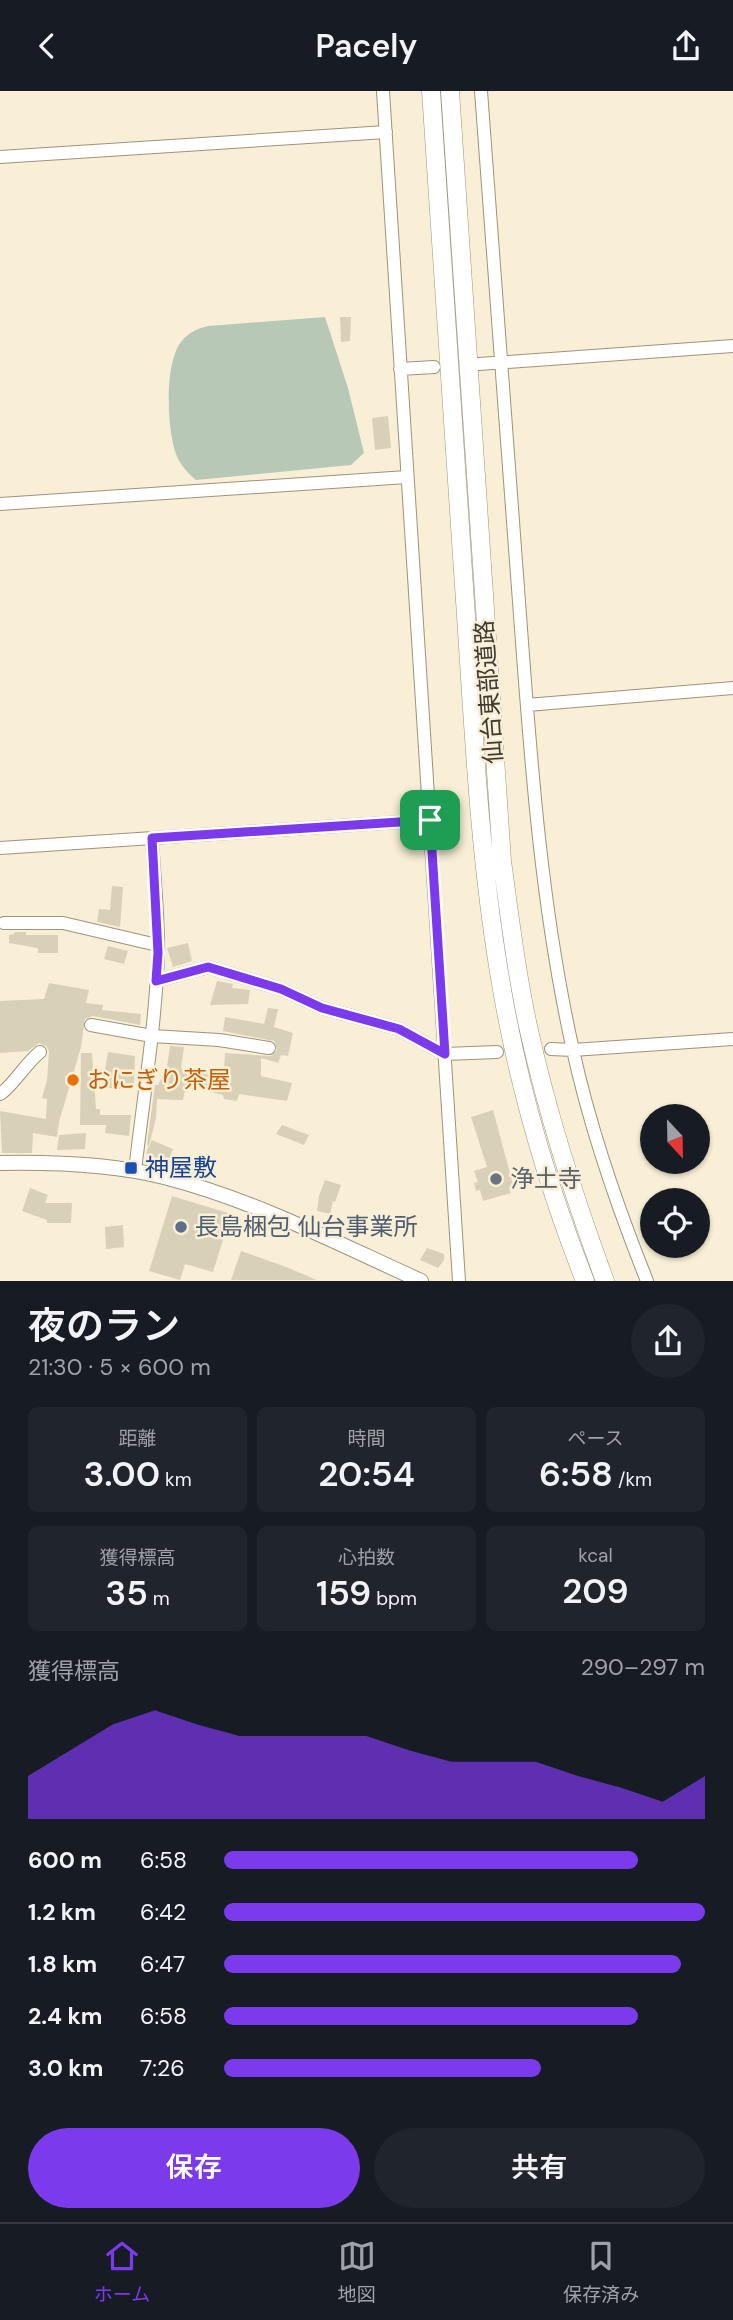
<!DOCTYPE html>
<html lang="ja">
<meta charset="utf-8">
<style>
:root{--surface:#171b24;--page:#20242c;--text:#f1f3f6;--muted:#9ea1a6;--line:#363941;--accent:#7c3aed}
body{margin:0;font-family:"DM Sans","Noto Sans JP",sans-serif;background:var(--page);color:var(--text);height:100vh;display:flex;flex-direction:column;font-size:26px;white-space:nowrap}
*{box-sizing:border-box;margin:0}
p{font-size:23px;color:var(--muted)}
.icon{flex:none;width:38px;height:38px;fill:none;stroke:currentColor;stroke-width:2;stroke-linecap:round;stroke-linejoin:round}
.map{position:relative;height:1190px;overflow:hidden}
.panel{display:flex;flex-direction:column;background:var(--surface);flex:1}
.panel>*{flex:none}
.needle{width:46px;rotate:158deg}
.tools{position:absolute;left:640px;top:1013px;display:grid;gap:14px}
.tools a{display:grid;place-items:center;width:70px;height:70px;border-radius:50%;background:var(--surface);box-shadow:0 2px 5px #0004;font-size:35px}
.pin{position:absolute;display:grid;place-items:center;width:60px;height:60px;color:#fff;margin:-30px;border-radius:14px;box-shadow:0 4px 10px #0006}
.round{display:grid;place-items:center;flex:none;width:74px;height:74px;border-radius:37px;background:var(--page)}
.overview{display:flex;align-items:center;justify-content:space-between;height:119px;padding:0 28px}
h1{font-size:38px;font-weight:600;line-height:52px}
.stats{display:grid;grid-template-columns:repeat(3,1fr);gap:10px;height:119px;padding:7px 28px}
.stats div{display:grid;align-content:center;border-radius:10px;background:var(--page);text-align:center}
.stats b{font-size:35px;font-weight:600}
.stats small{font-size:19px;font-weight:400}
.stats p{font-size:19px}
.chart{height:196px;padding:14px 28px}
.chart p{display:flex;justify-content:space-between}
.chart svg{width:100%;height:126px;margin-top:7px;fill:var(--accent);opacity:.7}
.cta{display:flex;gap:14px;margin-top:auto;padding:14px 28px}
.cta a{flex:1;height:80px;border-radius:42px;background:var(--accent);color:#fff;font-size:28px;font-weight:600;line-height:80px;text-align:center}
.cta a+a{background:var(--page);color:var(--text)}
ul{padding:0 28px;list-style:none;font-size:23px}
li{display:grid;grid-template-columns:112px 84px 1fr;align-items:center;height:52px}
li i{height:18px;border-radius:9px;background:var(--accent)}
header{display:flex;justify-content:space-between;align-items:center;height:91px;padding:0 28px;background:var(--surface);font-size:32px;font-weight:600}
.dock{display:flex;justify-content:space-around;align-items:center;height:98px;border-top:2px solid var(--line);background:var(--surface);font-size:19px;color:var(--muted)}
.dock a{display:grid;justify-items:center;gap:4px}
.dock .active{color:var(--accent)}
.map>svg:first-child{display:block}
.green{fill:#b7c9b6}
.building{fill:#d9d0b8}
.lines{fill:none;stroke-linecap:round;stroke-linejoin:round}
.minor-casing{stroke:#9b937c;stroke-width:14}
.major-casing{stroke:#9b937c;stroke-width:16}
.highway-casing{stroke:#9b937c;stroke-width:19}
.minor{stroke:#fff;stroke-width:12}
.major{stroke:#fff;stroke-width:14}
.highway{stroke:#fff;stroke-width:18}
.route-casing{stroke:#fff;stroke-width:14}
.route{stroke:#7c3aed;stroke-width:9}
.food-dot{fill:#e8710a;stroke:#f8efd6;stroke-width:2.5}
.transit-dot{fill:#1a4fb4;stroke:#f8efd6;stroke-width:2.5}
.worship-dot{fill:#6b7280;stroke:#f8efd6;stroke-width:2.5}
.service-dot{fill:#5c6f8a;stroke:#f8efd6;stroke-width:2.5}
.labels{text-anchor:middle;stroke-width:5;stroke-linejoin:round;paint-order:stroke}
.street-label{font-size:24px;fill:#3e3b31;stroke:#f8efd6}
.food-label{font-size:24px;fill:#c56008;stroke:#f8efd6;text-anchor:start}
.transit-label{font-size:24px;fill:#164399;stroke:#f8efd6;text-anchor:start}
.worship-label{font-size:24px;fill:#5b616d;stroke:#f8efd6;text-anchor:start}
.service-label{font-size:24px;fill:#4e5e75;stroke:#f8efd6;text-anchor:start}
</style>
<header><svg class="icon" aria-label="back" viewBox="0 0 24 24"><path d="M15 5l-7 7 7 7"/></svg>Pacely<svg class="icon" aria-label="share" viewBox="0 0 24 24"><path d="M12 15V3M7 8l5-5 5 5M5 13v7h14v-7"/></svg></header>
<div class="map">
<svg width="733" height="1190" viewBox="0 0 733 1190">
<rect width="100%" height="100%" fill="#f8efd6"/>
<path class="green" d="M325,226l23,71 16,65 -13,12 -155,15c-8,-6 -17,-17 -20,-26 -9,-25 -12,-90 5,-112 7,-9 15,-13 27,-16z"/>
<path class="building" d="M340,226h11l-1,24 -9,1z
M388,325l3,32 -16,2 -3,-32z
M112,795l11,1 -3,40 -23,-5 2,-13 11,1z
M15,841h11v3h32v18h-20v-5l-29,-5v-8l5,-1z
M188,852l4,18 -19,6 -6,-19z
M108,855l20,5 -4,13 -20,-5z
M217,890l16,3 -1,4 18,2 -2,14 -38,1z
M49,892l40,7 -3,13 17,2 -1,5 39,4 -1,11 -47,-9 -8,3 -4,28 -22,75 -2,15 -24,-4 -1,20h-30l-2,-42 46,8 1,-20 -5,-1 5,-18 2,-29 -3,-5 -7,-3 -11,8 -28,2v-52l44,-2z
M268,917l10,1 -4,18 19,6 -5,23 -7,-1 -3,8 -17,-5v18l31,7 -5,18 -48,-7 -2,7 -13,-2 -1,-4 -12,-3 1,-2 -26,-4 -3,14 -26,-1 -1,19 -7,28 -2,-1 8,-60h3l3,-6 4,1 5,-34 14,1 -3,21 36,7 1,-5 6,1 1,-18 46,3 6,-6 -3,-9 -51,-10 2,-14 39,7z
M108,961l27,4 -1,27 -3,7 -29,-3z
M81,962h11l4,56h4v6h31l-2,21 -24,-3 1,-8h-26z
M493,1019l21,78 -5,1 2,4 -28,8 -3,-11 -4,1 -2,-8 4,-1 -4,-11 13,-4 -16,-50z
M282,1034l27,10 -5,10 -28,-11z
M86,1042l-1,16 -28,1 2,-15z
M152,1049l21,9 -6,15 -21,-11z
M325,1089l16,5 -6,17 -2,-1 -3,13 -13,-3 2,-15z
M30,1097l18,7 -3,8h27l-1,20h-24v-3l-25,-9z
M172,1105l59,18 -18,58 -28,-8 -5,16 -31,-9z
M123,1134l1,22 -18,2 -1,-22z
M427,1157l17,6v6l-6,8 -18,-8z
M241,1160l45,16 31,13h-86z"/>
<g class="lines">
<defs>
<path id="minor" d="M383,0l76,1190
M481,0c11,161 24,322 36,484 12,158 21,319 56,475 17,78 44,156 74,231
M0,66l386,-25
M479,273l254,-18
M400,278l34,-2
M0,413l407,-27
M527,614l206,-17
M0,757l430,-28
M4,832h59l94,22
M156,890l52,-14 73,22 41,19 77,21 46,25 52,-2
M91,934l61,11 67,4 50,8
M551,958l22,1 160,-11
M0,1003c12,-7 25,-30 40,-42
M135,1080c8,-71 20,-142 23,-214 1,-39 -4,-80 -6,-119"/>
<path id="major" d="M0,1072c54,-1 112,1 164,14 90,23 173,66 257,104"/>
<path id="highway" d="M431,0c11,165 22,330 33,495 9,129 14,259 35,386 17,105 47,210 86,309
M450,0l52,770c8,58 15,117 28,174 19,84 45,165 75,246"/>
</defs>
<use href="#minor" class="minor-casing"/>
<use href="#major" class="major-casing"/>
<use href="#highway" class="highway-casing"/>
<use href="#minor" class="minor"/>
<use href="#major" class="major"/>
<use href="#highway" class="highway"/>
</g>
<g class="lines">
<defs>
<path id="route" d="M430,729l15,234 -46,-25 -77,-21 -41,-19 -73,-22 -52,14 2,-28 -6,-115z"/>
</defs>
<use href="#route" class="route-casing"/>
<use href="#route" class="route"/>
</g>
<circle class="food-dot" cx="73" cy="989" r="7"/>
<rect class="transit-dot" x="124" y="1070" width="14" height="14" rx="3.5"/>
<circle class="worship-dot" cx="496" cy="1088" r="7"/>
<circle class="service-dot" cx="181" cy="1136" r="7"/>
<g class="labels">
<g class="street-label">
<text transform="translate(489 601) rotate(-94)" y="8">仙台東部道路</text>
</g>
<g class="food-label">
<text x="87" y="997">おにぎり茶屋</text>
</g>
<g class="transit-label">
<text x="145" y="1085">神屋敷</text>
</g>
<g class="worship-label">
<text x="510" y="1096">浄土寺</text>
</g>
<g class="service-label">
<text x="195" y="1144">長島梱包 仙台事業所</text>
</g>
</g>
</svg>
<div class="tools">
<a><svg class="needle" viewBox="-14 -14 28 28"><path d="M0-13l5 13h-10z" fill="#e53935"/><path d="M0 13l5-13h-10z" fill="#9ea1a6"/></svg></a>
<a><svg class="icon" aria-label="locate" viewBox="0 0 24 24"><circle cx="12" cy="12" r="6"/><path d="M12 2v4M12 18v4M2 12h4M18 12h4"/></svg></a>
</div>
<div class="pin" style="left:430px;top:729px;background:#1e9e55"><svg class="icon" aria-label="arrive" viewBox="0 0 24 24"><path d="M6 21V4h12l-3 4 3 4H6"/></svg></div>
</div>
<section class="panel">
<div class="overview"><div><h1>夜のラン</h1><p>21:30 · 5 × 600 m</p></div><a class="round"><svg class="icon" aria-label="share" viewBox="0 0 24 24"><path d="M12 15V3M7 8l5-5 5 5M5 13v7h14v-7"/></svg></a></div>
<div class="stats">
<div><p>距離</p><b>3.00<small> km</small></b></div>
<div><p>時間</p><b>20:54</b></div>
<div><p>ペース</p><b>6:58<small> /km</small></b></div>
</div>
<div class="stats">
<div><p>獲得標高</p><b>35<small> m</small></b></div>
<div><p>心拍数</p><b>159<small> bpm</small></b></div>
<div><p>kcal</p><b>209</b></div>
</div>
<div class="chart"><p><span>獲得標高</span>290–297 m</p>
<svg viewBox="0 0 160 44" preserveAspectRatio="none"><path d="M0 44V29L10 20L20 11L30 6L40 11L50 15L60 15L70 15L80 15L90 20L100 24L110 24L120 24L130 29L140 33L150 38L160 29V44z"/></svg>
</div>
<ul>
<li><b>600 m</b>6:58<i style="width:86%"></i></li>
<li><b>1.2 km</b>6:42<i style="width:100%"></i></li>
<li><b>1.8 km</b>6:47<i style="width:95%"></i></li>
<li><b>2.4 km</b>6:58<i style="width:86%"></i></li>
<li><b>3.0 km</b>7:26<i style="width:66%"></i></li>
</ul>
<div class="cta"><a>保存</a><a>共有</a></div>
</section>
<nav class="dock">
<a class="active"><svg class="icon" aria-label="home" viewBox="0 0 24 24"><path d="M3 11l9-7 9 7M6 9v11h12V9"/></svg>ホーム</a>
<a><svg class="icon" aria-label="map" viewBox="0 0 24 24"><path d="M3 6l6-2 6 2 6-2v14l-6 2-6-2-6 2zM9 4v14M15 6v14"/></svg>地図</a>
<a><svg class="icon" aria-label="saved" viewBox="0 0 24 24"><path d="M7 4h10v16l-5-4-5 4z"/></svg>保存済み</a>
</nav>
